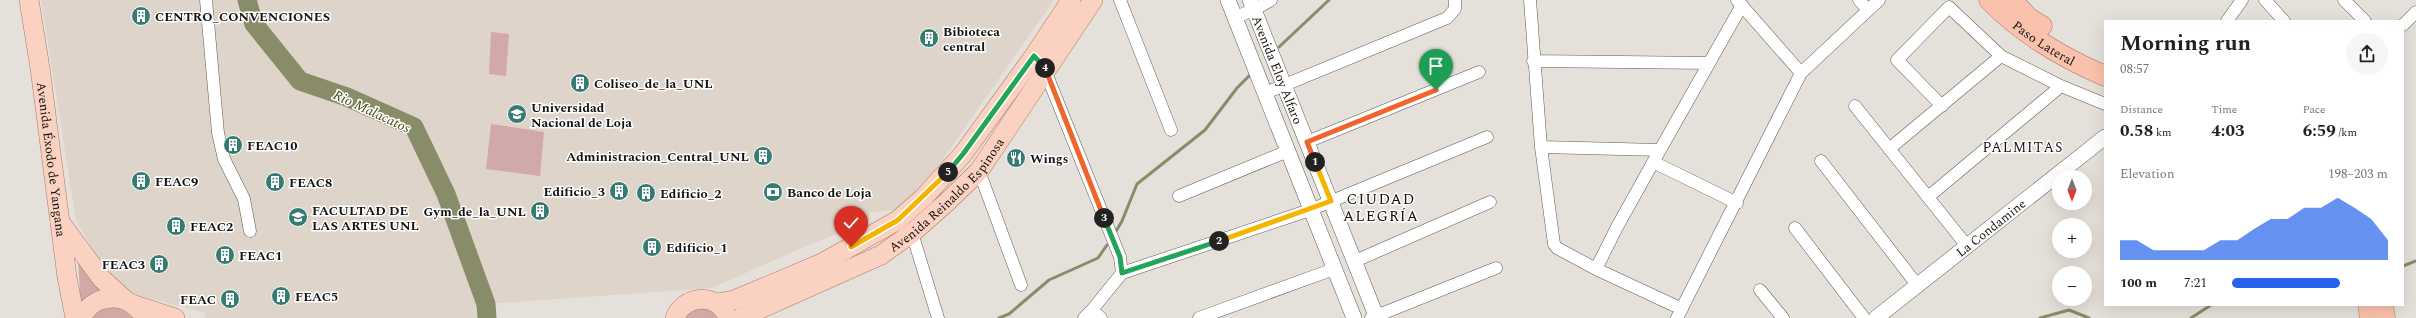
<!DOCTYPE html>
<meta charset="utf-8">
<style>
:root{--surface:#fff;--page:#f6f6f6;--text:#222;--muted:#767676;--accent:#2563eb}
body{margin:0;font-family:Spectral,serif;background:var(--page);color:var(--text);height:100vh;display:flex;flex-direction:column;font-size:15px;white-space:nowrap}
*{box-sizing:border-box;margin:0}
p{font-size:13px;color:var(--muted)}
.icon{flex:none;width:22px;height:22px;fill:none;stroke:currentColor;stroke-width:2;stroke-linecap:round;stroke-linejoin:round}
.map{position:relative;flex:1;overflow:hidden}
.sheet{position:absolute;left:2104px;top:20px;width:300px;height:286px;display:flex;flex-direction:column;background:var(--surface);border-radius:0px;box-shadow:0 4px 16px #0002}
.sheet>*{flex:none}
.needle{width:26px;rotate:180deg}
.tools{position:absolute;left:2052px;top:170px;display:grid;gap:8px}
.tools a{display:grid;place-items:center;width:40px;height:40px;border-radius:50%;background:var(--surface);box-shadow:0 4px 16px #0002;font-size:20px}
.pin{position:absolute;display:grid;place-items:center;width:34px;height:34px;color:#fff;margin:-41px -17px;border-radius:50% 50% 50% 0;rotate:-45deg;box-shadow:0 0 4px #0007}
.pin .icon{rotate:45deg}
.km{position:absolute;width:20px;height:20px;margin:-10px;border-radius:50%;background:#222;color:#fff;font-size:11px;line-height:20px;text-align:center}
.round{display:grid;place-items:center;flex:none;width:42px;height:42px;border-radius:21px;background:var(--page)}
.summary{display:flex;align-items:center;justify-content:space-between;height:68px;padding:0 16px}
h1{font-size:22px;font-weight:700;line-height:30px}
.figures{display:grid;grid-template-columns:repeat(3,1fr);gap:6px;height:68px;padding:4px 16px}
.figures div{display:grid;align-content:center}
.figures b{font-size:17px;font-weight:700}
.figures small{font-size:11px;font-weight:400}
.figures p{font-size:11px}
.chart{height:112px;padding:8px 16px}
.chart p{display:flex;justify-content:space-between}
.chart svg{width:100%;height:72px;margin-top:4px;fill:var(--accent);opacity:.7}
ul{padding:0 16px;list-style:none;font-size:13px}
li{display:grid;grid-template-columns:64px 48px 1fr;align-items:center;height:30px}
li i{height:10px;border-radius:5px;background:var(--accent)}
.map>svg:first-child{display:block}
.built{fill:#dfd4c9}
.green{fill:#d0a9a8}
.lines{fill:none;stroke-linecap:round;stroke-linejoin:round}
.stream{stroke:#888c69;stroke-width:3}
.river{stroke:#888c69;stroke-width:19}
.minor-casing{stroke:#5f5a55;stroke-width:13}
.tertiary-casing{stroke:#5f5a55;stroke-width:16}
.primary-casing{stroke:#a87a67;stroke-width:20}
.trunk-casing{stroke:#a87a67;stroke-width:21}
.minor{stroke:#fff;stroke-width:12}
.tertiary{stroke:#fff;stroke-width:15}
.primary{stroke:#fbd1c1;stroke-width:19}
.trunk{stroke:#fac2ac;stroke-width:20}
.split-1-casing{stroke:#fff;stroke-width:8}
.split-2-casing{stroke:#fff;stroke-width:8}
.split-3-casing{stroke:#fff;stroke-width:8}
.split-4-casing{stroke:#fff;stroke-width:8}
.split-5-casing{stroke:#fff;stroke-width:8}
.split-6-casing{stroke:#fff;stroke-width:8}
.split-1{stroke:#f0652b;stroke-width:5}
.split-2{stroke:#f5b400;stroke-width:5}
.split-3{stroke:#22a559;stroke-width:5}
.split-4{stroke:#f0652b;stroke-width:5}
.split-5{stroke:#22a559;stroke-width:5}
.split-6{stroke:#f5b400;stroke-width:5}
.labels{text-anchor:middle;stroke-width:3;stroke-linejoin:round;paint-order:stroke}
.poi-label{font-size:13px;font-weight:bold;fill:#12110f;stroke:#fff;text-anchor:start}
.street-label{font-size:13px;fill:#12110f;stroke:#fff}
.water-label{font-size:14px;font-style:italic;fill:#464b0e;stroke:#fff}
.neighbourhood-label{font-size:14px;letter-spacing:1px;fill:#12110f;stroke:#fff}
.quarter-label{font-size:15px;letter-spacing:1px;fill:#12110f;stroke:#fff}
</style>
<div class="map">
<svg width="2416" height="318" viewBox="0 0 2416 318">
<rect width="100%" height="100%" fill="#e6e0da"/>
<path class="built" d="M41,0h1013l-123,176 -34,34 -27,2 -2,9 -80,33 -76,34 -226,16 -4,14h-277v-5l-76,-20 -30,-32 -23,-41z"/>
<path class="green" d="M491,32l18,2 -3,42 -17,-2z
M491,124l53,8 -4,44 -54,-7z
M78,261l24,30 -21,15z
M116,305l21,13h-48l8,-8z
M694,308l16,1 9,9h-35z"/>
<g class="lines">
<path class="stream" d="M1279,47l50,-47
M1115,233l7,-12 15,-37 68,-54 32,-42 14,-14
M2403,266l13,-5
M999,318l10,-4 40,-34 49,-22 9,-13
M2040,318l29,-8 20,8
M2191,318l20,-13"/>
<path class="river" d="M247,0l7,24 46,57 47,16 67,30 32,67 40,110 1,14"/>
<defs>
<path id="minor" d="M206,0l12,133 6,26 20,40 6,32
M1120,0l51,130
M1530,0l11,147 13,97 3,4 39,21 86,40
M1737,0l64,73
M1859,0l9,10
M2265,0l19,21
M2344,0l21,21
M1235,17l19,-7 17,-10
M2227,21l15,-21
M2403,25l13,-13
M1533,61l176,2
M1044,68l76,189 2,16
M1265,93l182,-75 8,-9v-9
M1855,106l112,140
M1942,106l-45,-46 52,-53 52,49 60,30 44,18
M1307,142l172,-70
M1541,147l119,3 -43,77 -21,42
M1889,149l112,-93
M1660,150l82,-145
M1821,161l97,125
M1653,162l84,41
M979,171l42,114
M1179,196l109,-45
M1928,197l133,-111
M1795,228l69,90
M912,233l26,85
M1355,261l135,-59
M1760,290l23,28
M1092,310l30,-37 188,-63 177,-73
M1084,318l8,-8 9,8
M1199,318l135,-49
M1371,318l125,-50
M1677,318l124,-245 78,-73"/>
<g id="tertiary">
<path d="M1228,0l126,318"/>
<path id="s1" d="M1250,0l127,318"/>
<path id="s2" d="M1876,318l229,-181"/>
</g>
<g id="primary">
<path id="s3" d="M29,0l11,68 27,209 8,41"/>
<path d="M60,222l42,57 22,20"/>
<path d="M717,303l17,-3 88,-37 76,-43 26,-23 39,-43 71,-98 37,-56"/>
<path d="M135,305l40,13"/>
<path d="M81,318c14,-27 50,-26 64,0"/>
<path d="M675,318c8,-21 37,-26 50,-6"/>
<path id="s4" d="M740,318l141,-63 31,-22 34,-30 33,-32 114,-171"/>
</g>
<g id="trunk">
<path id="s5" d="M1989,0c32,33 74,58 116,76"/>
<path d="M2012,0l17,18 13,8"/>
<path d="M2368,305l2,13"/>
<path d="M2383,305l2,13"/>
</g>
</defs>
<use href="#minor" class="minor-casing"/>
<use href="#tertiary" class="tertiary-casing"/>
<use href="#primary" class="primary-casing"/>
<use href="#trunk" class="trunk-casing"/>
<use href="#minor" class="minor"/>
<use href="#tertiary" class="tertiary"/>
<use href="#primary" class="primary"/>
<use href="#trunk" class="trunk"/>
</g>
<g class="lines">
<defs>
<path id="split-1" d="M1315,162l-8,-20 129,-52"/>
<path id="split-2" d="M1219,241l112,-40 -16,-39"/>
<path id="split-3" d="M1104,218l16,39 2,16 97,-32"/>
<path id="split-4" d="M1045,68l59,150"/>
<path id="split-5" d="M948,172l15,-18 71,-98 11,12"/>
<path id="split-6" d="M851,247l47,-27 50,-48"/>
</defs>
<use href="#split-1" class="split-1-casing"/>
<use href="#split-2" class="split-2-casing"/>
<use href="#split-3" class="split-3-casing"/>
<use href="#split-4" class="split-4-casing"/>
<use href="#split-5" class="split-5-casing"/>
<use href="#split-6" class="split-6-casing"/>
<use href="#split-1" class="split-1"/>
<use href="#split-2" class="split-2"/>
<use href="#split-3" class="split-3"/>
<use href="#split-4" class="split-4"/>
<use href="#split-5" class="split-5"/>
<use href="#split-6" class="split-6"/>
</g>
<defs>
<symbol id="building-disc" viewBox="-11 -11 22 22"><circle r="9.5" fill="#357b72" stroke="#fff"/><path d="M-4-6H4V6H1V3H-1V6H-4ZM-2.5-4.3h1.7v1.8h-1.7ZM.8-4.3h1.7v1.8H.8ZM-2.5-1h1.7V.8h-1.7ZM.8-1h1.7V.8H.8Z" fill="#fff"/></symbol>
<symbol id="university-disc" viewBox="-11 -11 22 22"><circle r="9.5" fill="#357b72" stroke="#fff"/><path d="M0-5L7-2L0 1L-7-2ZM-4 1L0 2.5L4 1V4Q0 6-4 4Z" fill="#fff"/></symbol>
<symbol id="restaurant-disc" viewBox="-11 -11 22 22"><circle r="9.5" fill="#357b72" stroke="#fff"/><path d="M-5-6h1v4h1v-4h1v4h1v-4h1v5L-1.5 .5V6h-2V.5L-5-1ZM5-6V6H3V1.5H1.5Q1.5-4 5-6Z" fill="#fff"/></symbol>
<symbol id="bank-disc" viewBox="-11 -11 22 22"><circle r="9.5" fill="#357b72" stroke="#fff"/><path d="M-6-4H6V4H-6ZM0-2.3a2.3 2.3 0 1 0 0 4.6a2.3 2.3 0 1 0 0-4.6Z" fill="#fff"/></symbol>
<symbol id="school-disc" viewBox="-11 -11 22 22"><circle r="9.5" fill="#357b72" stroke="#fff"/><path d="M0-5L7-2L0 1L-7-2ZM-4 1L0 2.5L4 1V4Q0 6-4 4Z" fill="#fff"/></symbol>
</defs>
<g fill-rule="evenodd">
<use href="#building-disc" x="130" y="5" width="22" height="22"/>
<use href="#building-disc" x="918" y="27" width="22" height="22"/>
<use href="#building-disc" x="569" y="72" width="22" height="22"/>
<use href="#university-disc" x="506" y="103" width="22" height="22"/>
<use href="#building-disc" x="222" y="134" width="22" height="22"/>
<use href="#building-disc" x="752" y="145" width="22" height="22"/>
<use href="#restaurant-disc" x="1005" y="147" width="22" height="22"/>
<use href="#building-disc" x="130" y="170" width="22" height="22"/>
<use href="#building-disc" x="264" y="171" width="22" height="22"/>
<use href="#building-disc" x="608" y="180" width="22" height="22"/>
<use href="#bank-disc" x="762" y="181" width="22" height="22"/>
<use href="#building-disc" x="635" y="182" width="22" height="22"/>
<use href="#building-disc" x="529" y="200" width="22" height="22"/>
<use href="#school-disc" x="287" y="206" width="22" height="22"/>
<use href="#building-disc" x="165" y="215" width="22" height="22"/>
<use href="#building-disc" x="641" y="236" width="22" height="22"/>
<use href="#building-disc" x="214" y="244" width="22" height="22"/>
<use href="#building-disc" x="148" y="253" width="22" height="22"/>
<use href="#building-disc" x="270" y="285" width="22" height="22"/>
<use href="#building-disc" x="219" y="288" width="22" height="22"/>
</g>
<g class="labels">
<g class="poi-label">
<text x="155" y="21">CENTRO_CONVENCIONES</text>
<text x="943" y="36">Bibioteca<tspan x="943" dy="15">central</tspan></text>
<text x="594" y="88">Coliseo_de_la_UNL</text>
<text x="531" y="112">Universidad<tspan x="531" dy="15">Nacional de Loja</tspan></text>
<text x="247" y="150">FEAC10</text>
<text x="749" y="161" text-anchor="end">Administracion_Central_UNL</text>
<text x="1030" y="163">Wings</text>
<text x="155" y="186">FEAC9</text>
<text x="289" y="187">FEAC8</text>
<text x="605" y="196" text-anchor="end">Edificio_3</text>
<text x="787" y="197">Banco de Loja</text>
<text x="660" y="198">Edificio_2</text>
<text x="312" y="215">FACULTAD DE<tspan x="312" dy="15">LAS ARTES UNL</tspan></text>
<text x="526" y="216" text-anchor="end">Gym_de_la_UNL</text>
<text x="190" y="231">FEAC2</text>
<text x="666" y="252">Edificio_1</text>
<text x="239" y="260">FEAC1</text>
<text x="145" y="269" text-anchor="end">FEAC3</text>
<text x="295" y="301">FEAC5</text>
<text x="216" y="304" text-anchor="end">FEAC</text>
</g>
<g class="street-label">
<text dy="5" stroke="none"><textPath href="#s5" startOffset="70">Paso Lateral</textPath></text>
<text dy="5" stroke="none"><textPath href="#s1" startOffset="75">Avenida Eloy Alfaro</textPath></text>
<text dy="5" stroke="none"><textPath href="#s3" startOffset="161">Avenida Éxodo de Yangana</textPath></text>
<text dy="5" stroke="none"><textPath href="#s4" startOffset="244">Avenida Reinaldo Espinosa</textPath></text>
<text dy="5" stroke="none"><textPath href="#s2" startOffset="146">La Condamine</textPath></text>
</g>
<g class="water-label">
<text transform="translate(372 111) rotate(25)" y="5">Rio Malacatos</text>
</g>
<g class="neighbourhood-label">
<text x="2023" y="152">PALMITAS</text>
</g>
<g class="quarter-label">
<text x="1381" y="204">CIUDAD<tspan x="1381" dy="17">ALEGRÍA</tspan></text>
</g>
</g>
</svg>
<div class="tools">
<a><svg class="needle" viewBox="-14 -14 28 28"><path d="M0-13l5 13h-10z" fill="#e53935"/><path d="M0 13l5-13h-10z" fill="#767676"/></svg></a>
<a>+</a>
<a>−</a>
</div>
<div class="pin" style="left:1436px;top:90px;background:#1e9e55"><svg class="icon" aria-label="arrive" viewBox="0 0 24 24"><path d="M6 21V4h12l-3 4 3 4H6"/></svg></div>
<div class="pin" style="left:851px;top:247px;background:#d93025"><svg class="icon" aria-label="check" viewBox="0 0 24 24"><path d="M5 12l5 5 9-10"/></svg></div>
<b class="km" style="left:1315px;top:162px">1</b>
<b class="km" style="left:1219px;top:241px">2</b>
<b class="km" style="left:1104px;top:218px">3</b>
<b class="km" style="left:1045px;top:68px">4</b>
<b class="km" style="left:948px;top:172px">5</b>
<section class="sheet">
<div class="summary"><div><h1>Morning run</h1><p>08:57</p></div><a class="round"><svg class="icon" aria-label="share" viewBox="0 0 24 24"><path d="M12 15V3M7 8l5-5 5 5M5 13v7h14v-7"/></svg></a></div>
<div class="figures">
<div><p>Distance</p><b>0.58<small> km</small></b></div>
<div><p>Time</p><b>4:03</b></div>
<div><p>Pace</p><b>6:59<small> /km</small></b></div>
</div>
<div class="chart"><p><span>Elevation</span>198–203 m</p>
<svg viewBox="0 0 160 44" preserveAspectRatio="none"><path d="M0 44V32L10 32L20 38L30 38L40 38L50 38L60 32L70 32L80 25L90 19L100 19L110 12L120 12L130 6L140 12L150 19L160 32V44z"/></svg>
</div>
<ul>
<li><b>100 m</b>7:21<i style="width:69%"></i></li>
</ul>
</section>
</div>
